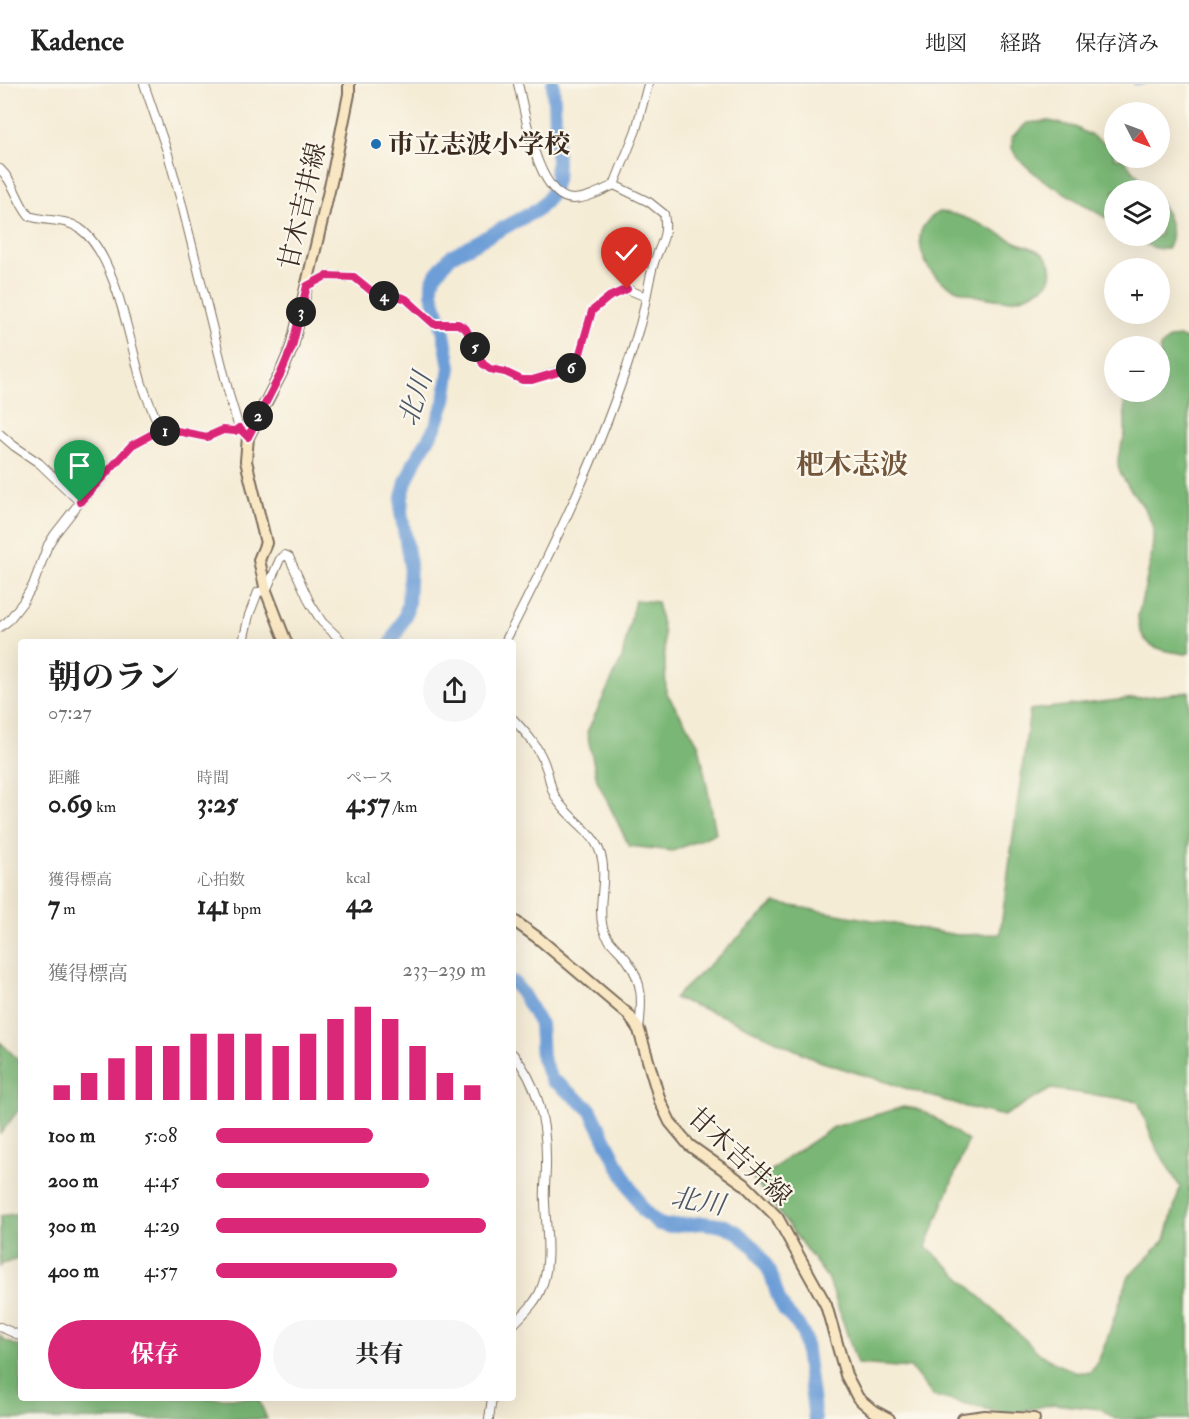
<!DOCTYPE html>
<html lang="ja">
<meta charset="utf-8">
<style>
:root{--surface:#fff;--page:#f6f6f6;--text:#222;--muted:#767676;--line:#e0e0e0;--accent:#db2777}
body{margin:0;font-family:"IM FELL Double Pica","Noto Serif JP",serif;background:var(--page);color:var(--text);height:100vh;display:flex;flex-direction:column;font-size:22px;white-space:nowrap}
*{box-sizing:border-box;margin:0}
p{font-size:20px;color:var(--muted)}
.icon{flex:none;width:33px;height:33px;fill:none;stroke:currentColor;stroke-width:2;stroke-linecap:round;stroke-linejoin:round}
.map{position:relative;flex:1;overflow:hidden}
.panel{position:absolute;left:18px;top:555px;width:498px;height:762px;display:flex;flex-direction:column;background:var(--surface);border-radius:6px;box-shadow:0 6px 24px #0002}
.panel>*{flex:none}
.needle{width:39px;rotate:132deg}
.controls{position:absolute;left:1104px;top:18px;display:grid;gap:12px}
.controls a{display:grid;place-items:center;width:66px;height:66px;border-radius:50%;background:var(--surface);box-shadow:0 6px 24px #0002;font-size:30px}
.pin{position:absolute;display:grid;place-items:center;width:51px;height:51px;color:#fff;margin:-62px -26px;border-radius:50% 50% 50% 0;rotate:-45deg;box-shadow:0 0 6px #0007}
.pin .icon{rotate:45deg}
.km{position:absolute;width:30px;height:30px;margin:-15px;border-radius:50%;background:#222;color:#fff;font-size:16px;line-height:30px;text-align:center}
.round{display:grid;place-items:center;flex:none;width:63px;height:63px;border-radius:32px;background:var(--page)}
.headline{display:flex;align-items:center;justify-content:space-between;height:102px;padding:0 30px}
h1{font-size:33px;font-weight:700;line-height:45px}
.metrics{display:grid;grid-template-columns:repeat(3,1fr);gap:9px;height:102px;padding:6px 30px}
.metrics div{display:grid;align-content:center}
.metrics b{font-size:26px;font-weight:700}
.metrics small{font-size:16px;font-weight:400}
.metrics p{font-size:16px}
.chart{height:168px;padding:12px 30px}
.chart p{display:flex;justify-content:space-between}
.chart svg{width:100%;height:108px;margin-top:6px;stroke:var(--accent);stroke-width:6}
.button{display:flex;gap:12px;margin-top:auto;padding:12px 30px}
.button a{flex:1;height:69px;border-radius:36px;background:var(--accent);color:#fff;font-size:24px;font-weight:700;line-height:69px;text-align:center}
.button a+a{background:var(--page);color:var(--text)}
ul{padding:0 30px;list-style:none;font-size:20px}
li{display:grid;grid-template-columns:96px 72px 1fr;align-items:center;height:45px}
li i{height:15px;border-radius:8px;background:var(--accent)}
header{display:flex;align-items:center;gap:36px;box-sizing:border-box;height:84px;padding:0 30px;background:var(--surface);border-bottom:2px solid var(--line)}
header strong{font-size:28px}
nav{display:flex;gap:33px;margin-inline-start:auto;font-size:21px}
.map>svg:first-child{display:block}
.forest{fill:#7ab776;stroke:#5a704a;stroke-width:1.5}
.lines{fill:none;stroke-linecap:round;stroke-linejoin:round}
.stream{stroke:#6d9ed7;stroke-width:2}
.river{stroke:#6d9ed7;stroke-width:14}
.street-casing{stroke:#7c6e5e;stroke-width:10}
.secondary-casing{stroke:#7c6e5e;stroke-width:14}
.street{stroke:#fff;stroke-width:8}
.secondary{stroke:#f9e7c3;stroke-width:10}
.route-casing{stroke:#fff;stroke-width:12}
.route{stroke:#db2777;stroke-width:8}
.poi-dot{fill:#1f6fb2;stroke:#fbf7ec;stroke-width:2}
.labels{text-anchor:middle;stroke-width:4.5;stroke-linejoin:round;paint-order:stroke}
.poi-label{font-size:26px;font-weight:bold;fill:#3b2a1e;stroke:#fbf7ec;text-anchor:start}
.street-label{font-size:26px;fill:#3b2a1e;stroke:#fbf7ec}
.water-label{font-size:27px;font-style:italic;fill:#4f5868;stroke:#fbf7ec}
.quarter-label{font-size:28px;font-weight:bold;fill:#72553a;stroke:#fbf7ec}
</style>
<header>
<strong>Kadence</strong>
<nav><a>地図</a><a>経路</a><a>保存済み</a></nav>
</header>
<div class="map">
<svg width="1189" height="1335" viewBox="0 0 1189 1335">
<rect width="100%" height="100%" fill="#fbf7ec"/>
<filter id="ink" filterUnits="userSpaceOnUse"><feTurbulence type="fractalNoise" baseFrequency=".0167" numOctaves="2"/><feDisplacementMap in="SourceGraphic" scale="12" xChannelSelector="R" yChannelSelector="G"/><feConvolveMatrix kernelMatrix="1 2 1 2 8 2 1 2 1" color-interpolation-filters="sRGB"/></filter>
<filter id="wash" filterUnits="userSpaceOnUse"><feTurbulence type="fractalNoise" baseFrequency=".008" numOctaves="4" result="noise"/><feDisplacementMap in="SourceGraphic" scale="24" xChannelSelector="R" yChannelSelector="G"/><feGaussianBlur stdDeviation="1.35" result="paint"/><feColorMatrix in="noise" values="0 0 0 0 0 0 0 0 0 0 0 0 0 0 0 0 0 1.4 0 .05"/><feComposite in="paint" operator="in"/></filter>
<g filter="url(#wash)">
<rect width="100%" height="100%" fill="#f5ecd6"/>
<path class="forest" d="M1049,37l26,6 37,20 2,3v8h8l29,32h-37v33l-74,-45 -23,-20 -5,-10v-11l15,-14z
M1160,118c8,13 17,31 7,47 -14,1 -23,-5 -33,-13h26z
M940,128c27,2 52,19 76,30 9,4 22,6 29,14 9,9 9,24 -2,31 -11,7 -26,14 -39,13 -39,-4 -81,-14 -84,-60 -1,-12 9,-23 20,-28z
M1181,253l8,3v313l-3,1c-27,-4 -47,-6 -48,-38 5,-23 19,-70 14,-91 -6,-22 -26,-35 -33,-56 -4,-12 4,-24 6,-36 1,-14 -2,-27 0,-41h35v-45l10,-9z
M635,516l22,2 7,32 2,58 33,53 17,88 -43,18 -44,-5 -32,-66 -10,-48 35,-74z
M1189,608v727h-74l-14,-10 -47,-5 -47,10 -74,-18 -22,-28 -54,-4 -28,-84 -79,-106 16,1 21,-17 47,-31 69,-20 14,2 15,7 36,25 -42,106 19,16 94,90c15,10 33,21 51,19l5,-5 8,-17 26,-74 36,-36 15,-53 -25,-42 -17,-44 -87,-12 -47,27 -42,-10 -143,-45 -91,-43 -54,-20 101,-95 182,32 43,-1 30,-224z
M0,958l21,20v45l-21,27z
M21,1129v45l-19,6 -2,3v-51z
M0,1251l3,5 18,7v51h237l9,21h-267z"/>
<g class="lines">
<path class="stream" d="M1134,0h10"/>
<path class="river" d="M392,558l13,-26 3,-12 2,-40 -9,-52 1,-15 4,-15 9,-21 21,-35 9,-26 5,-33 -6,-33 -12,-41v-10l4,-9 15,-18 88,-47 12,-14 5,-15 1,-17 -4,-79
M513,898l9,11 18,31 2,34 10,23 5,2 33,26 32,64 22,38 15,13 8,2 36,-3 22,3 12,6 18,16 15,24 9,28 6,11 13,14 6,11 11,83"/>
</g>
</g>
<g filter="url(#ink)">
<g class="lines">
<defs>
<path id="street" d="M144,0l24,70 13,47 49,197 9,30 9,9
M518,0c7,27 19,116 56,115 14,-1 27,-8 40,-14l22,-55 12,-46
M0,85c15,14 17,33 29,47 17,6 34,2 50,12 37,25 50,113 63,156 6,16 12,32 20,47
M307,202l19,-10 28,1 21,17 22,2 9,3 28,25h24l8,5 17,35 7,5 15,3 17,8h10l39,-13 8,-9 13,-47 17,-14 18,-8 19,8
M0,350l14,12 25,17 41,39
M0,543l8,-6 15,-19 10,-17 15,-40 7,-11 25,-32 52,-57 24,-13 16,-2 35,7 16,-7 12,1 4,-3
M243,558l6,-27 9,-23 8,-1 14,-32 5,-4 4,2 21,46 12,19 21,20
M505,558c52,-102 102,-204 134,-314 6,-19 8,-39 13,-58 5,-23 17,-30 12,-56l-15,-12 -35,-17
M513,635c14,15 27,29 33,49 4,10 4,21 10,30 13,23 40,32 46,61 5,23 -5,46 1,69 4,14 16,21 24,32 17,23 15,43 12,70
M513,970c27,32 34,72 33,112 0,12 -2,24 -1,36 1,28 7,61 -4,87 -5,14 -18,25 -28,36
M0,1243l21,9
M489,1335l3,-21"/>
<path id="secondary" d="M286,558l-20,-51 -7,-31 7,-17 -20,-82 2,-24 33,-64 11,-26 40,-169 17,-84v-10
M513,836l25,18 91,77 10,15 21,71 10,21 19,23 55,39 33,33 49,88 20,70 12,23 14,12 17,9
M963,1335l22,-3 49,3"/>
</defs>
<use href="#street" class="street-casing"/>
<use href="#secondary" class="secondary-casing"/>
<use href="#street" class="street"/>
<use href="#secondary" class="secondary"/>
</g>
</g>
<g class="lines" filter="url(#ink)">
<defs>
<path id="route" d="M80,418l52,-57 24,-13 16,-2 35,7 16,-7 12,1 4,-3 9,9 33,-64 11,-26 15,-61 19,-10 28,1 21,17 22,2 9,3 28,25h24l8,5 17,35 7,5 15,3 17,8h10l40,-12 7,-11 13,-46 17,-14 18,-8"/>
</defs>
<use href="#route" class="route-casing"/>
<use href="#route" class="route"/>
</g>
<circle class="poi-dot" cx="376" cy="60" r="6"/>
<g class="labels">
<g class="poi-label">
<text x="388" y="69">市立志波小学校</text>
</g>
<g class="street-label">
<text transform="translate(302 122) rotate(-77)" y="9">甘木吉井線</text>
<text transform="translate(740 1072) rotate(43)" y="9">甘木吉井線</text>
</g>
<g class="water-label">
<text transform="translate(415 315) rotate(-72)" y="9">北川</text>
<text transform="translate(698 1117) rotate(10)" y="9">北川</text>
</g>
<g class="quarter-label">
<text x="852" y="390">杷木志波</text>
</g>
</g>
</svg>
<div class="controls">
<a><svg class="needle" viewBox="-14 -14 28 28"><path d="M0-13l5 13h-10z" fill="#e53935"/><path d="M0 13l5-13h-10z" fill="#767676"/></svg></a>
<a><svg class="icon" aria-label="layers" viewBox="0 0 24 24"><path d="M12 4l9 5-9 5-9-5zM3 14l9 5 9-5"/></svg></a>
<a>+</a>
<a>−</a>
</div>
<div class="pin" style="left:80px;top:418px;background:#1e9e55"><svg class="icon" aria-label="arrive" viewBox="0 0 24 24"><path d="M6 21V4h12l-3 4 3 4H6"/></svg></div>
<div class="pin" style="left:627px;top:205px;background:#d93025"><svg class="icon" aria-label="check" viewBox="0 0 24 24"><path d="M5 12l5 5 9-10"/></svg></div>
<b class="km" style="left:165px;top:347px">1</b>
<b class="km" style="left:258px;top:332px">2</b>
<b class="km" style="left:301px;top:228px">3</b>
<b class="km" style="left:384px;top:212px">4</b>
<b class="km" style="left:475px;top:263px">5</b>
<b class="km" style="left:571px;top:284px">6</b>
<section class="panel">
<div class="headline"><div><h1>朝のラン</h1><p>07:27</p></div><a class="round"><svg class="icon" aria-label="share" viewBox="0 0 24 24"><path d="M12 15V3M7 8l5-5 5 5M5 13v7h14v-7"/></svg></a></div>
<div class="metrics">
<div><p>距離</p><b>0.69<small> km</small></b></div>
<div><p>時間</p><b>3:25</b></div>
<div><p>ペース</p><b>4:57<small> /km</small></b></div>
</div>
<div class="metrics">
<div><p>獲得標高</p><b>7<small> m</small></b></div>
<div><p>心拍数</p><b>141<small> bpm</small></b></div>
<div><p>kcal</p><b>42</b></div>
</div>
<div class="chart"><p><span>獲得標高</span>233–239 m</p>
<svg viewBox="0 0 160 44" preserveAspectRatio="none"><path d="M5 44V38M15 44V33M25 44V27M35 44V22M45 44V22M55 44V17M65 44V17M75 44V17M85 44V22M95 44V17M105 44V11M115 44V6M125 44V11M135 44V22M145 44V33M155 44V38"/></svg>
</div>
<ul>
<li><b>100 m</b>5:08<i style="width:58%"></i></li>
<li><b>200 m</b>4:45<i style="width:79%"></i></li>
<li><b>300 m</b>4:29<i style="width:100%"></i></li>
<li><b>400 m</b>4:57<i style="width:67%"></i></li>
</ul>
<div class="button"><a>保存</a><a>共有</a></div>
</section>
</div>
